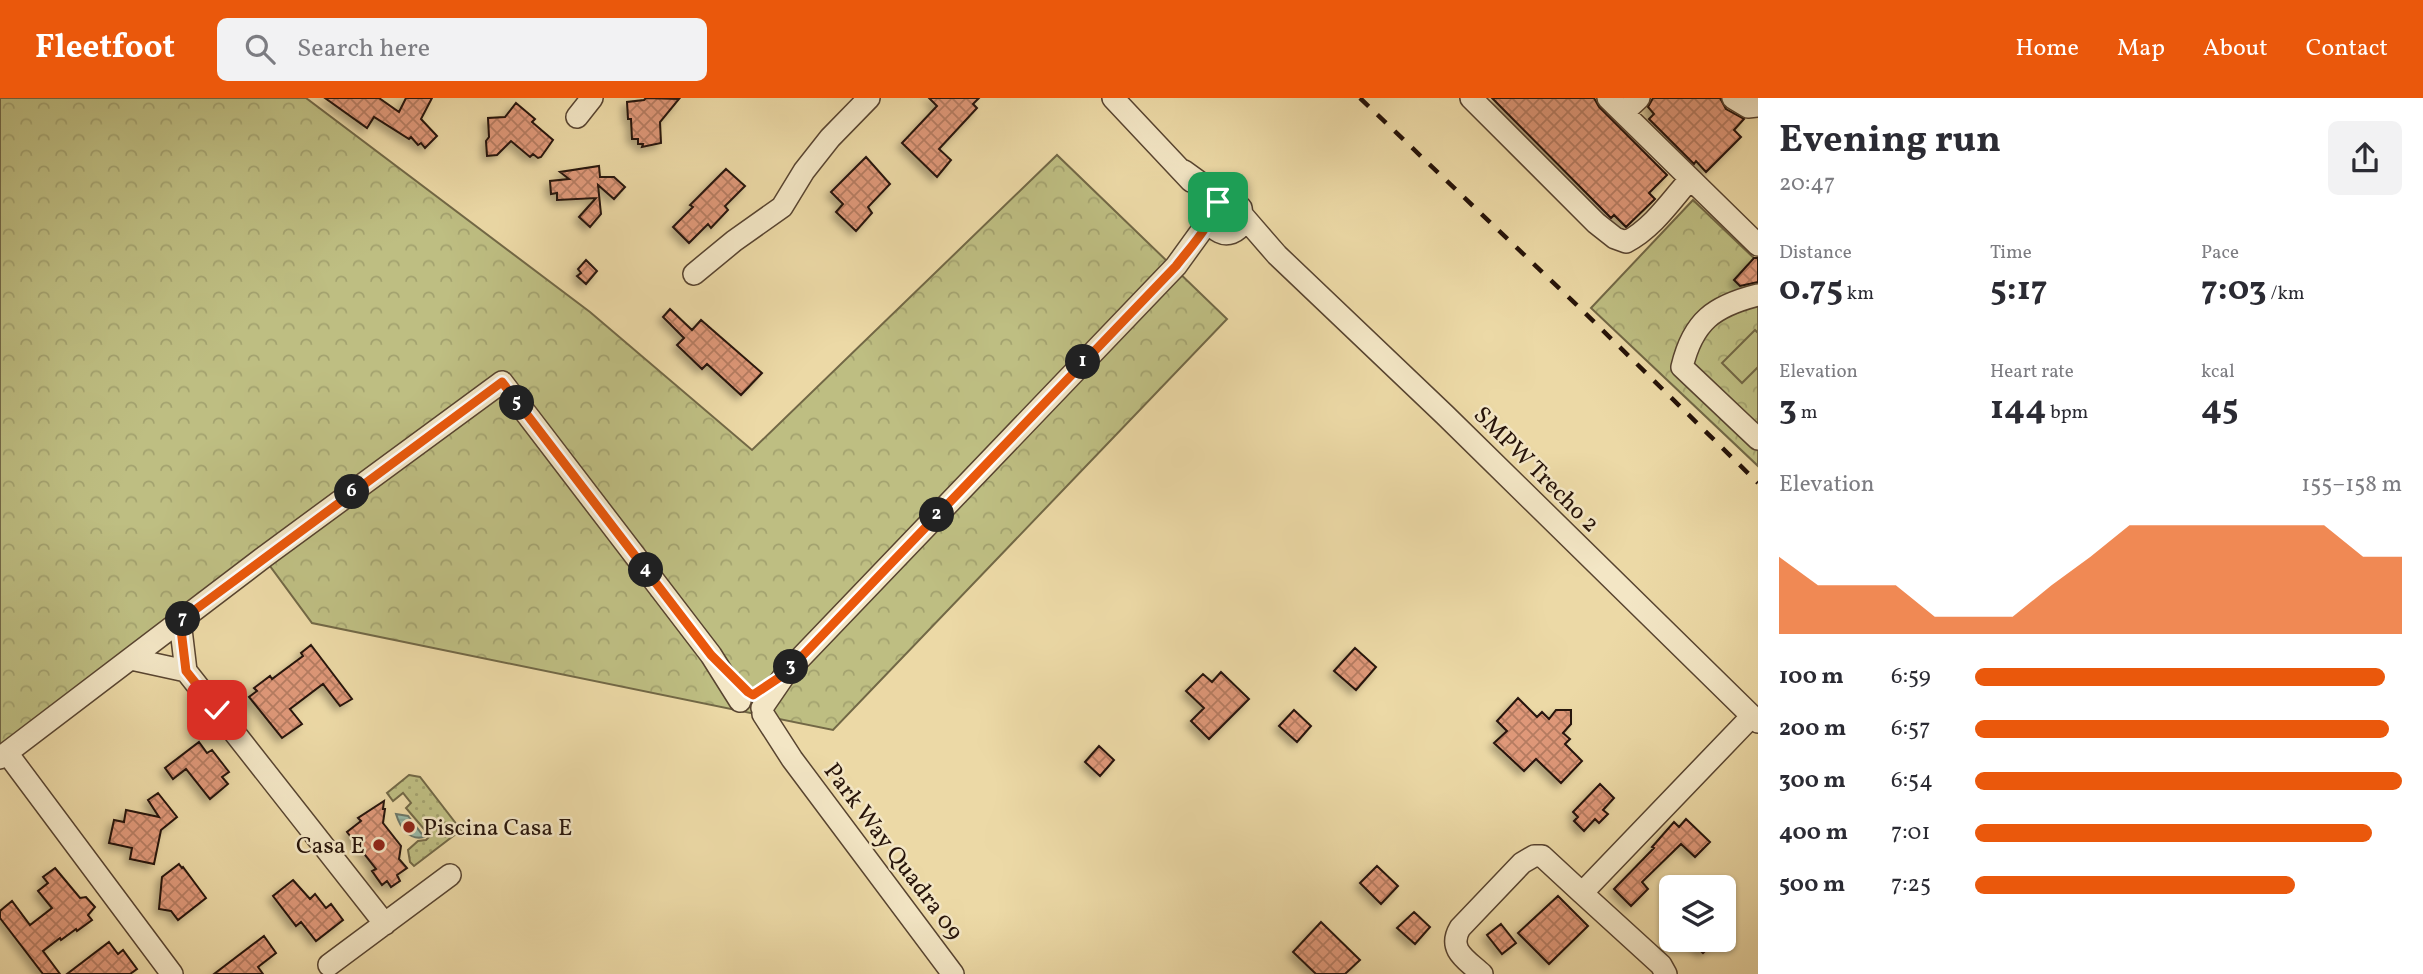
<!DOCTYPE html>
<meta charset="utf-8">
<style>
:root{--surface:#fff;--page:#f2f2f3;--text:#2b2b33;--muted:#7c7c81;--accent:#ea580c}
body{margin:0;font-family:Vollkorn,serif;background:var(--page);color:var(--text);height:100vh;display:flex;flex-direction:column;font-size:26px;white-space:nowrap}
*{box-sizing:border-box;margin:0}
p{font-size:23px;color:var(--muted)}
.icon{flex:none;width:38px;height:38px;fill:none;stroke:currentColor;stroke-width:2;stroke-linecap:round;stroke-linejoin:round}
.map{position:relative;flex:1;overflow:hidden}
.sheet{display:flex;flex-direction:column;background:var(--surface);width:665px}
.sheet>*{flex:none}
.tools{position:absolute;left:1659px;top:777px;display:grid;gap:14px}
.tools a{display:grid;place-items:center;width:77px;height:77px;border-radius:10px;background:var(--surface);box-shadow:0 2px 5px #0004;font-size:35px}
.pin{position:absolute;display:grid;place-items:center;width:60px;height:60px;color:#fff;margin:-30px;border-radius:14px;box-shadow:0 4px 10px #0006}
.km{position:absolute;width:35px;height:35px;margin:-18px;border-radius:50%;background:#222;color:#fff;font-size:19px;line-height:35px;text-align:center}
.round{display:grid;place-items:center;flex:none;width:74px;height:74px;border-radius:10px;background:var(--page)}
.summary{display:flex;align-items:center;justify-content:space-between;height:119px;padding:0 21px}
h1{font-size:38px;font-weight:700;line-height:52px}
.figures{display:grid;grid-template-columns:repeat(3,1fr);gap:10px;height:119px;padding:7px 21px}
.figures div{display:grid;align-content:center}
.figures b{font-size:35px;font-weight:700}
.figures small{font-size:19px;font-weight:400}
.figures p{font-size:19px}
.chart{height:196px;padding:14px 21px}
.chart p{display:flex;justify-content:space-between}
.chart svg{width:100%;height:126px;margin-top:7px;fill:var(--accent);opacity:.7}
ul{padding:0 21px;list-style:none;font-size:23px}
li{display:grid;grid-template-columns:112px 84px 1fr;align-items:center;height:52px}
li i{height:18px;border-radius:9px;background:var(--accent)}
header{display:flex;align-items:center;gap:42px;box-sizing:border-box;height:98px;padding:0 35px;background:var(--accent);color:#fff}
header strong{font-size:33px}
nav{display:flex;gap:38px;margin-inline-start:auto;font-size:24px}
.search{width:490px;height:63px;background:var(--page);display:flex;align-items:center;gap:18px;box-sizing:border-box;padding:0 24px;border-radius:10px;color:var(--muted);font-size:26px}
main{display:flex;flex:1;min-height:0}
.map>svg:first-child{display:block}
.grass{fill:url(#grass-dots);stroke:#726846;stroke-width:2}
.forest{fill:url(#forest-crowns);stroke:#726846;stroke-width:2}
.pitch{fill:#bebe82;stroke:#726846;stroke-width:2}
.water{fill:url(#water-rules);stroke:#6b7769;stroke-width:2}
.building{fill:url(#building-cross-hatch);stroke:#261309;stroke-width:2;filter:url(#shadow)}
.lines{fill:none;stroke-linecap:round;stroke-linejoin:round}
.minor-casing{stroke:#584430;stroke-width:24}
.minor{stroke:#f3e6c5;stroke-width:21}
.rail{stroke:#261309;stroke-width:4.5;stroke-dasharray:12 12;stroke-linecap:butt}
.route-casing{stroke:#fff;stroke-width:14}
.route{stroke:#ea580c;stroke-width:9}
.poi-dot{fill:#8f2418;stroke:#f3e6c5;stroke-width:2.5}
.labels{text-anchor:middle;stroke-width:5;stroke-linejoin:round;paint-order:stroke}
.street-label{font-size:24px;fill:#261309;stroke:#f3e6c5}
.poi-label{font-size:24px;fill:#261309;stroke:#f3e6c5;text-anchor:start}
</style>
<header>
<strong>Fleetfoot</strong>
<div class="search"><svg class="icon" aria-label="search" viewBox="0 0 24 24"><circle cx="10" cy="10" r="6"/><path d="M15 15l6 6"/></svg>Search here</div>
<nav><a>Home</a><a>Map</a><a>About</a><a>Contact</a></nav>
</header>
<main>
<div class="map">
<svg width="1758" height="876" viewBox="0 0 1758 876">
<defs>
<pattern id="grass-dots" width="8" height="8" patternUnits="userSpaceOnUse" patternTransform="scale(1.75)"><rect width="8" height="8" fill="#bebe82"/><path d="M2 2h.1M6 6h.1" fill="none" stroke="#a3a26f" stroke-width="1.8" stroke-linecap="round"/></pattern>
<pattern id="forest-crowns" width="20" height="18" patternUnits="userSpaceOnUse" patternTransform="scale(1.75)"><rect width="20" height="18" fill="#bebe82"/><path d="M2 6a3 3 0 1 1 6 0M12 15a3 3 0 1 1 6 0" fill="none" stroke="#a3a26f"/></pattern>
<pattern id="water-rules" width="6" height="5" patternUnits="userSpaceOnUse" patternTransform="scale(1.75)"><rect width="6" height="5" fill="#99baa9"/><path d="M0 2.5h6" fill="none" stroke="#849f90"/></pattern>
<pattern id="building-cross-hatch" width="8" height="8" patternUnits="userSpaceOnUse" patternTransform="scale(1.75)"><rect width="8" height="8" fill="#df9879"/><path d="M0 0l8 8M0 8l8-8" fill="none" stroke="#b57b61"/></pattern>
<filter id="shadow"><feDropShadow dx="-4.5" dy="4.5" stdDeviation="3.5" flood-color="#0004"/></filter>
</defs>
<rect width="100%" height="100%" fill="#ecd9a6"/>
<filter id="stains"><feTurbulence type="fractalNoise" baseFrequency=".00286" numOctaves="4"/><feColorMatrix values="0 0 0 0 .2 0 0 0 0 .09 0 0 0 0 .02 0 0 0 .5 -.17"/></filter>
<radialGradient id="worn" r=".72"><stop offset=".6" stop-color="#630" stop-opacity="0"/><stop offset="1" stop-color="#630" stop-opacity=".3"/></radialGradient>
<path class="grass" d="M409,677l11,2 41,53 -47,36 -4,-4 -2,-12 10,-9 8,-1 4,-4 -24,-28 5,-5 -8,-10 -10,8 -6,-8z"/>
<path class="forest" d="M0,0h306l284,214 162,138 305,-295 170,164 -394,411 -521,-107 -51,-69 -261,205z
M1693,102l65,62v204l-167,-158z"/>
<path class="pitch" d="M1755,232l3,3v34l-16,16 -20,-20z"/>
<path class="water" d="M396,716l12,2 16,21c-15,4 -24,-10 -28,-23z"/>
<path class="building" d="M325,0h54l20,14 7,-14h26l-11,21 16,17 -12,12 -4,-5 -3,2 -7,-8 -2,2 -35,-22 -7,11z
M646,0l33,1 -19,23 1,21 -19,4 1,-3h-5v-5h-6l-1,-20h-3l-1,-17 17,-2z
M929,0h50l-6,6 4,4 -38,41 12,11 -14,17 -35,-34 35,-37z
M1492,0h102l5,9 68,68 -18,18 6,6 -29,28 -12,-12 -3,3z
M1653,0h67l6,11 18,10 -10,11 7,7 -35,35 -10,-11 -2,3 -45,-45 5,-5 -6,-7z
M516,5l19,16 -3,3 21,18 -12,17 -3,1 -5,-4 -3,3 -19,-16 -14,14 -10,1 -1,-15 3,-4 -1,-19 17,-1z
M866,59l24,27 -22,23 4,6 -16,18 -20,-19 7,-8 -12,-12z
M599,68l1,11h14l11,10 -11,12 -16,-14 3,29 -11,13 -11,-10 17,-19 -39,2v-7l-6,1 -1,-13 19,-2 -9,-7z
M726,71l19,17 -20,20 3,4 -17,18 -3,-4 -19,19 -16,-16 20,-20 -3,-2z
M1754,160h4v24l-18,4 -6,-6z
M586,162l11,11 -11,13 -9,-8 4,-3 -3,-4z
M670,211l22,21 9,-10 61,53 -21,22 -34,-31 -5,5 -25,-24 7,-7 -21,-21z
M311,547l41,54 -12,7 -17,-22 -33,25 12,15 -20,14 -33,-41 8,-6 -3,-3 16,-12 2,3 31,-23 -2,-3z
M1355,550l21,19 -20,23 -22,-19z
M1221,574l28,27 -40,40 -18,-18 13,-13 -18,-17 17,-17 9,8z
M1518,600l19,19 5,-5 7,7 7,-9h15v14l-8,9 7,6 -5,5 17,17 -21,22 -25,-24 -12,12 -30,-28 13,-12 -10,-10z
M1294,612l17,16 -14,16 -18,-16z
M199,644l8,11 5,-3 17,22 -7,5 6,7 -18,15 -24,-30 -13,10 -8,-11z
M1099,648l15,14 -14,16 -15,-14z
M1600,686l14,14 -11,12 5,4 -9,9 -4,-4 -11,12 -10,-10 4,-4 -5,-5z
M158,695l19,24 -16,13 -7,34 -24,-5 2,-11 -23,-5 5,-23 10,2 2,-12 33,7 -11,-17z
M384,703l-1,8h2l-2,14 18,23 -2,13 8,9 -10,7 3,6 -9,6 -4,-6 -5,4 -10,-14 4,-2 -29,-37 14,-11 -3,-3z
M1686,721l24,23 -15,15 -14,-13 -39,38 6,7 -17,17 -17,-17 40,-41 -2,-1 22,-25 5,5z
M179,766l3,4 1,-1 23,31 -28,22 -7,-9 -12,-2 3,-32z
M1377,768l21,20 -17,18 -21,-21z
M55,770l25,30 6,-1 9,10 -7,8 4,5 -15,11 -1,-2 -15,11 -1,-2 -17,13 17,23h-17l-43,-56v-7l12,-10 18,24 22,-17 -14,-17 10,-8 -5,-6z
M293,782l17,19 5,-5 11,14 5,-4 12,16 -27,21 -15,-19 -5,4 -23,-30z
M1558,798l30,30 -39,38 -31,-31z
M1414,814l16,15 -15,17 -18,-16z
M1321,824l39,38 -15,14h-29l-23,-22z
M1501,826l15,19 -14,11 -15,-19z
M264,838l12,17 -18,14 5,7h-49z
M1690,842h26l-13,13z
M109,844l9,12 5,-4 14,19 -7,5h-63z"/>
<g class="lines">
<defs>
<path id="minor" d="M1113,0l78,83
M1471,0l125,125 19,15 11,4c26,-13 45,-41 64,-63
M1608,0l150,147
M1733,0l15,9 10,-1
M1624,14l15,-14
M577,19l15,-19
M1184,73l40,29 10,1 7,7 2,14c-12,23 -40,9 -30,-15l11,-7
M1244,119l33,38 168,160 313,307
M694,176l40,-33 48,-34 22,-36 26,-33 39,-40
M1758,197c-44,11 -65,26 -76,72l76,72
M180,523l6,50 199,253
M131,561l55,12
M762,610l24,-35 390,-407 34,-47
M763,616l29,45 161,215
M7,655l165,221
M0,660l264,-201 238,-175 209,273 29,46
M1582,795l79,72 5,9
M329,867l121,-90
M1482,876c-15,-14 -35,-24 -22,-46l62,-65 12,-7h8l40,37 170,-177"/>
</defs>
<use href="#minor" class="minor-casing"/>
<use href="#minor" class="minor"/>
<path class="rail" d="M1360,0l223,213 175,172"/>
</g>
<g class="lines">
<defs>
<path id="route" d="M217,612l-31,-39 -6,-50 322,-239 209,273 37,37 5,3 33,-22 390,-407c10,-13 21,-25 29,-38 6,-9 5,-18 13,-26"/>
</defs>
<use href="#route" class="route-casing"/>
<use href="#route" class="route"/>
</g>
<g class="poi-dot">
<circle cx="409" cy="729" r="7"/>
<circle cx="379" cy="747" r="7"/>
</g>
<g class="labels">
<g class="street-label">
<text transform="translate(1537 371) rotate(45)" y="8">SMPW Trecho 2</text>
<text transform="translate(894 753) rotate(53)" y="8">Park Way Quadra 09</text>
</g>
<g class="poi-label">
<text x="423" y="737">Piscina Casa E</text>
<text x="365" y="755" text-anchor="end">Casa E</text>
</g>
</g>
<rect width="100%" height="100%" filter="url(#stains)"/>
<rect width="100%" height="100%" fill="url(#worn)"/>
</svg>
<div class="tools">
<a><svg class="icon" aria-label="layers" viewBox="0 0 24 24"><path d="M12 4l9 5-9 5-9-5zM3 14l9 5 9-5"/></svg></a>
</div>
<div class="pin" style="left:1218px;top:104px;background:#1e9e55"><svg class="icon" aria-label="arrive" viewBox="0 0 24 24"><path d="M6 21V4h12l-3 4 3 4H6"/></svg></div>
<div class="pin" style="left:217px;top:612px;background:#d93025"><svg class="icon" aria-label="check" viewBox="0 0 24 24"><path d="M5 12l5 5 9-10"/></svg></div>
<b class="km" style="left:1083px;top:264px">1</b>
<b class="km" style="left:937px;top:417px">2</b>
<b class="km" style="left:791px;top:569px">3</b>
<b class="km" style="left:646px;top:472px">4</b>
<b class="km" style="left:517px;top:305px">5</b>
<b class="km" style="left:352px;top:394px">6</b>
<b class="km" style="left:183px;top:521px">7</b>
</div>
<section class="sheet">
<div class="summary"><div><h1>Evening run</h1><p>20:47</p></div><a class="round"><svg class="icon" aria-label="share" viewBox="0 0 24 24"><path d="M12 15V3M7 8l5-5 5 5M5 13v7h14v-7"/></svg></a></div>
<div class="figures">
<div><p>Distance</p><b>0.75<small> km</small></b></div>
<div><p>Time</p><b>5:17</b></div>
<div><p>Pace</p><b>7:03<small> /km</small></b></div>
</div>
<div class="figures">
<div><p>Elevation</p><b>3<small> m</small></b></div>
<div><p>Heart rate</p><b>144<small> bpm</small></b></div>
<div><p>kcal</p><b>45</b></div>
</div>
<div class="chart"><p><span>Elevation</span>155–158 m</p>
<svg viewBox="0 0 160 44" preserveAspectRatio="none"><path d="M0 44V17L10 27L20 27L30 27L40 38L50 38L60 38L70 27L80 17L90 6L100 6L110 6L120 6L130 6L140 6L150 17L160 17V44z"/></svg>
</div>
<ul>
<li><b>100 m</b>6:59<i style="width:96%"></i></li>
<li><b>200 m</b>6:57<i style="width:97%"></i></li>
<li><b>300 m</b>6:54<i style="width:100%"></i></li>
<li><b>400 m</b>7:01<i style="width:93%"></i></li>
<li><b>500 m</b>7:25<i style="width:75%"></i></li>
</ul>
</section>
</main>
